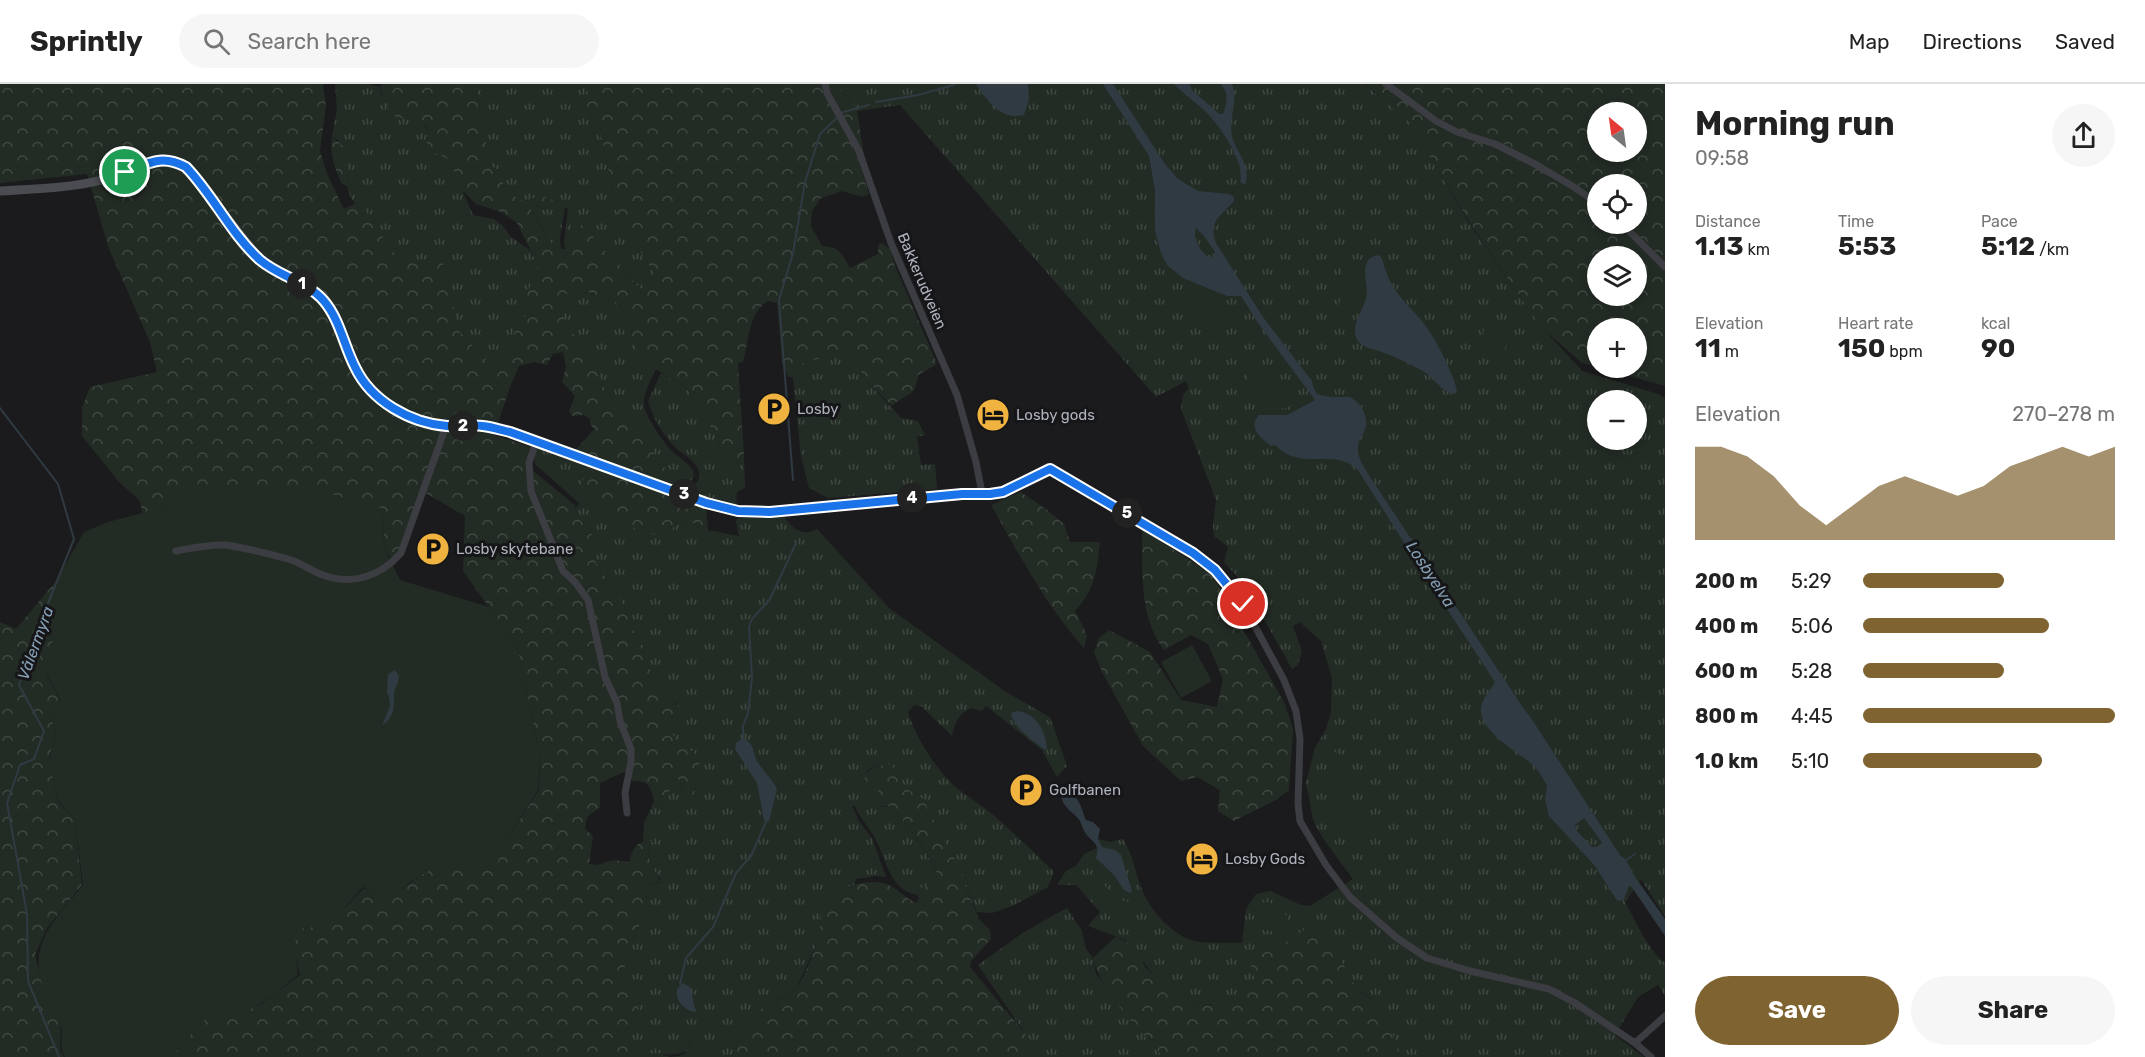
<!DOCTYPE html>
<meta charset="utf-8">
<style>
:root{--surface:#fff;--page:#f6f6f6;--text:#222;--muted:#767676;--line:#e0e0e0;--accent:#7f6330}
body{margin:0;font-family:Rubik,sans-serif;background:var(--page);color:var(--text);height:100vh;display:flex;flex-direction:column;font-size:22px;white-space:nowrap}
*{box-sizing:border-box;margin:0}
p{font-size:20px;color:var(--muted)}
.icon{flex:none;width:33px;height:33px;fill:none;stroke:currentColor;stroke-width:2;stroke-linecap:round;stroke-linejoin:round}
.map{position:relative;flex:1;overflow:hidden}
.panel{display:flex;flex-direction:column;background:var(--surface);width:480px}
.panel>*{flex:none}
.needle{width:39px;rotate:331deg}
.controls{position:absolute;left:1587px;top:18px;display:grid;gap:12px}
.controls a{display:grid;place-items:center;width:60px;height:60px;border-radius:50%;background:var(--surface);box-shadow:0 3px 9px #0003;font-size:30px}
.pin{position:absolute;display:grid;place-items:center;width:51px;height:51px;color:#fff;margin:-26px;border:3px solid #fff;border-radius:50%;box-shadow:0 2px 6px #0007}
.km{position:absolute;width:30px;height:30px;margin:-15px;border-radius:50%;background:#222;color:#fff;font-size:16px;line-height:30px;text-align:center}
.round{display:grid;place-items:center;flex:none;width:63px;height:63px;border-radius:32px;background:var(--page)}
.headline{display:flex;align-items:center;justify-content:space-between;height:102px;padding:0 30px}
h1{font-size:33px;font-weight:700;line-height:45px}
.metrics{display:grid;grid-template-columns:repeat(3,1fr);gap:9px;height:102px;padding:6px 30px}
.metrics div{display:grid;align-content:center}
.metrics b{font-size:26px;font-weight:700}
.metrics small{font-size:16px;font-weight:400}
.metrics p{font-size:16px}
.chart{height:168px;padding:12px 30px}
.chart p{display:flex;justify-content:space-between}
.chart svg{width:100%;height:108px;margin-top:6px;fill:var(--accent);opacity:.7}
.cta{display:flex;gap:12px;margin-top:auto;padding:12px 30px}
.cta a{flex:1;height:69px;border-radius:36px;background:var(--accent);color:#fff;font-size:24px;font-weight:700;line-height:69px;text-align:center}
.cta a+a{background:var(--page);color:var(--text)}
ul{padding:0 30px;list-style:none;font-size:20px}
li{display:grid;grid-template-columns:96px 72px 1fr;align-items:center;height:45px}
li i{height:15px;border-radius:8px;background:var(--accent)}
header{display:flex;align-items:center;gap:36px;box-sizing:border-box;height:84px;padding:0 30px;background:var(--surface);border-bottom:2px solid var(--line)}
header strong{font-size:28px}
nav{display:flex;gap:33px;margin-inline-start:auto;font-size:21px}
.search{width:420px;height:54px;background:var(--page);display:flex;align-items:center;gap:15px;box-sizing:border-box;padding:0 21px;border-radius:33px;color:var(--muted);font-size:22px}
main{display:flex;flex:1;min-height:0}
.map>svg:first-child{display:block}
.grass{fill:url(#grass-tufts);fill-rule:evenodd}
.forest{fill:url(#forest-crowns);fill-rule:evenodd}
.green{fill:#232c24}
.water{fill:#303a42;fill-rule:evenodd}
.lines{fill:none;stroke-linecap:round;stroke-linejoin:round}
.stream{stroke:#303a42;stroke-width:2}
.minor{stroke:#3c3d42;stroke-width:7}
.secondary{stroke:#4a4c52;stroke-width:9}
.route-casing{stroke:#fff;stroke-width:12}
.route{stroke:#1a73e8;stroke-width:8}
.labels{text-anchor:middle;stroke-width:6;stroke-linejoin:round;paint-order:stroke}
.street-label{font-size:15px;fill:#aeb2bc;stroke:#161618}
.poi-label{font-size:15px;fill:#aeb2bc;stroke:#161618;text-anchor:start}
.water-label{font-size:16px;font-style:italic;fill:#86a0b6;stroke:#161618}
</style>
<header>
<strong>Sprintly</strong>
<div class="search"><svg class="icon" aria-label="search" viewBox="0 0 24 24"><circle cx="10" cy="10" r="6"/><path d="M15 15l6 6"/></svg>Search here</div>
<nav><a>Map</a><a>Directions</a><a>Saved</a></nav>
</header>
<main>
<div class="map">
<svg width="1665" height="973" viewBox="0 0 1665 973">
<defs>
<pattern id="grass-tufts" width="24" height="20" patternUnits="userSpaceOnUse" patternTransform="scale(1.5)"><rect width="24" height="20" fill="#232c24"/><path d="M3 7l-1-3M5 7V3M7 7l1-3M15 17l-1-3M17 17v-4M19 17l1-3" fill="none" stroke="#404842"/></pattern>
<pattern id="forest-crowns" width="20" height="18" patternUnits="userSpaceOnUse" patternTransform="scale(1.5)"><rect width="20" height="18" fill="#232c24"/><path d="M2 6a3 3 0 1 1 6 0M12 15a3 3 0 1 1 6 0" fill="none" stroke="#404842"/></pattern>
</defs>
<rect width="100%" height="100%" fill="#1b1b1d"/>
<path class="grass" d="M335,0h35l9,3 3,9 15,21c29,2 31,10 37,35l15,8 24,55 21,4 9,7 8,11 19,13 8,15 -11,30 2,17 -14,16 2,16 -12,19 -12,4 -35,-37 -12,-61 -6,-10 -21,1 -8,2 -10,-4 -10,-8 -22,-35 -14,-11 -5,-8 -3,-10 1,-18 -10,-28 -6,-3 5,-27z
M475,0h111l2,9 -5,12 17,24 17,84 38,62 -2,7 -12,7 -13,-13 -5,-8 -27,-26 -10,-19 -5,2c-2,12 -4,15 -17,18l4,-34 -3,-2 -5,31 1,11c-17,-5 -17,-26 -30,-37v-4l3,-4 11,6 -13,-12 -3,3 -8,-1 -17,-10 -3,-14 -2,-6 -7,-3 -6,-10v-18z
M837,0h527l46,38 59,101 71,102 42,46 76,23 7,4v519l-24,-38 -16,23c11,20 22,46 40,61v33l-7,-11 -20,12 -23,38 29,22h-244l-2,-12 -26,-45 -17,-14 -23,-42h-49l-34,8 6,29 -16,13 -19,10 -20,1 -14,-6 -19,-18 -14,-7 -27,-34 -38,-14 12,-14 -24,-27h-19l9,-14 10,-5 8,-12 13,-6 1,-9 12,3 13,-3c11,18 11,30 18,48 8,22 31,49 54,54 15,3 32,1 47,2l4,-34 10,-15 14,-3 31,14 9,1 43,-27 -31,-42 -9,-17 -7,-38 9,-34 11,-19 5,-17 1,-34 -11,-37 -21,-19 -7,4 9,25 -4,14 -6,4 -48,-85 -20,-22 4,-15 -14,-11 -1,-10 3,-26 -35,-91 2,-14 6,-7 -3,-7 -30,16 -256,-292 -43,6 -8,-14 -8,-3zM1598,316h38v40h-38z
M600,206l14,10 17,21 1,19 9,20 15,9c-5,10 -13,25 -12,36 1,12 19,36 27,45 6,7 22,15 23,24 0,6 -7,11 -11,15l-20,-7 1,-6 3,-4 -9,-10 -11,-24 -16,-23 -14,-11 -14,-18 -8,-25 -15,-14v-6l-13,-14 -3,-11 -4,-4 2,-14 4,-4h15l8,-2 3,3z
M850,266l15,29 36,39 17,3 7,14 -8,2 4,28 14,-1 2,25 -109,9 -19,-10 -8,-31 -8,-80 4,-9 6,-5z
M661,289l25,15 13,19 9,17 12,14 -1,18 8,8 10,-2 7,-5 1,31 -8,4 -1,15 -46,-15c4,-7 11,-12 9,-20 -2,-11 -18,-19 -25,-26 -11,-12 -22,-29 -26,-45z
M543,364l48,17 80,65 7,-8 15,1 15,7 31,6 -3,-15 2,-3 46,-2c8,13 19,21 33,13l72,79 117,84 44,25 17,49 -10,11 -15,-27 -56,-44 -4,5 -11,-3c-13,7 -16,14 -19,28l-31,-30 -7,-1 -6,7c7,25 30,61 50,77 12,9 23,16 34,25 22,19 42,38 62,58l-6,15 -34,18 -22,8 -15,-1 -14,-31v-8l-19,-32 -5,-16 -6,-6 -10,-20 -16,-10 -10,-11 -5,-13 -16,1 -9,4 2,18 8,-3 3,2 1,20 9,-1c20,20 35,44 48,69l-7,8 -12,6 -2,6c-27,-5 -30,-33 -40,-53 -6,-13 -17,-23 -22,-36h-3l7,15 13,17 14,39 -11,-1 -19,3 -2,6 -17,8 -16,24 -2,22 -23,50 -7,6 -24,11 -27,35 -5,16h-34l3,-10 -11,-8 -4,12c-14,6 -25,2 -40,3 -7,-12 -18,-12 -23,-23l6,-6 10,-24 -5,-3 -4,-7v-8l-6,-11v-20l4,-10 7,-7 10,-28 1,-18 3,-5 10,-1 1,-4c-10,-10 -16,-25 -9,-38h-9l1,-18 10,-22 7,2 13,-23 4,-1 3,4 1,10 11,4c7,-20 7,-27 0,-46h-7c-11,-10 -19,-20 -13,-35l6,-3 -2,-9 -7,-6 -13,-16 -10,-18 -23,-58 -29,-45 -2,-25 -19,-25 5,-8 -44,-39 -1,-8 3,-7z
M1067,824l15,23 4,18 7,9 3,16 67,83h-125l-5,-12 -55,-80 46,-33z"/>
<path class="forest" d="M0,0h323l3,21 -6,46 8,25 16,33 11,-5 14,11 22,35 10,8 10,4 8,-2 21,-1 6,10 12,61 35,37 12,-4 12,-19 -2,-16 14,-16 -2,-17 11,-30 -21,-42 -16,-11 -25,-8 -14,-14 -13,-30 -15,-8 -9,-12 3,-10c-6,-10 -19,-12 -31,-12l-9,-10 -9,-21 4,-3h92l11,55v18l6,10 7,3 3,6 2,14 17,10 8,1 9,-6 18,6 -6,8 -5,1 -10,-6 -4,4v4c13,12 14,37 34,37l-1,-6c13,-3 15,-6 17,-18l5,-2 10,19 27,26 5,8 13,13 12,-7 2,-7 -38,-62 -17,-84 -17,-24 5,-12 -2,-9h251l4,10 8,3 8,14 7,45 -6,2 11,36 -7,3 -20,-6 -21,7 -9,13 -1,15 11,20c18,1 19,7 28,22l28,-14v-9l4,-2 8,6 5,17 42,98 -19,11c-3,24 -11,17 -26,31l-27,-27 -15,-29 -47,13 -6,5 -4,9h-5l-6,-15 -5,-59 -9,-2c-20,11 -19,41 -25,61l-5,1 6,94 -7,5 -10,3 -8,-9 1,-18 -12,-14 -9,-17 -13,-19 -45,-28 -9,-20 -1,-19 -16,-20 -15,-11 -4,6 -8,-4 -13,3 -9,-1 -4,4 -2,14 4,4 3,11 13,14 1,6 14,14 8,25 14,18 14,11 16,23 11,24 3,4 7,3 -4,7 -1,6 -88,-31 19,-22 -4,-5v-5l-6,-4 -12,1 -3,-5 6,-15 -13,-14 4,-15 -3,-15 -10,2 -6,11 -13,-3 -15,4 -9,21 -16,48 37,12 -5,18 50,41 -2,5 19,25 2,25 29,45 23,58 10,18 23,27 -1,4 -6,3c-6,15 2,25 13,34 22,2 11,33 7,47h-10l-2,-14 -3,-4 -4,1 -5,10v14l-15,-3c-4,-16 -5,-20 -22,-20l-2,-7 -6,-2 -24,11v24l-13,10 -2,12 8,7 -4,28 8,1 16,-5 16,2c4,-14 8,-22 23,-21 -9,16 2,27 9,41l-11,2 -3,4 -1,19 -10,28 -7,7 -4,10v20l6,11v8l4,7 5,2 -10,25 -6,6c5,11 16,11 23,23l11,-1 12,4h-499l37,-42 53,-11 39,-29 -7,-27 4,-19 32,-5 35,-36 25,10 41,-29 70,-19 39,-60 1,-35 -23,-109 -54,-75 2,-55 -41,-24 -23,61 -8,10 -9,-16 -1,-38 -209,-20 -9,18 -22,6 -4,-13 -20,-18 -37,-46v-28l8,-21 67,-15 -7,-30 -41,-93 -22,-75 -87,9z
M1365,0h300v302l-65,-18h36v-40h-38l-1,39 -15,-4 -41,-36 -71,-104 -61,-101zM1598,28h38v40h-38zM1598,100h38v40h-38zM1598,172h38v40h-38z
M332,53l11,9 5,22 -1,18 -5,-2c-8,-16 -12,-29 -10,-47z
M591,381l115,42 2,23 -15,-7 -15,-1 -7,8 -12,5 -20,-4 -47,-27 -12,-18z
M1021,408l26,18 17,14 6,18h30c-3,28 -5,48 -25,69l12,24 -3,13c-38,-42 -65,-94 -93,-143z
M1142,444l71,48 72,128 8,25 -4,61 -13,10 -42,21 -16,-10 2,-21 -23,-13 -16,4 -38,-35 -41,-74 -8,-20 5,-14 10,-8 41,22 31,48 36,7 6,-28 -15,-35 -17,-9 -27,15c-26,-35 -21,-80 -22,-122z
M56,497l-3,67 -7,26 15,28 -11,9 6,23 -7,25 9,42 17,19 7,65 -35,43 -12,27 10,38 16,27 -1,29 4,8h-64v-435l16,7z
M892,680l5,14 10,11 16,10 10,20 6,6 5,16 19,32v8l16,38 11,11 1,9 -20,22 -1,6 63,76 6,14h-306c5,-19 15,-42 34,-52 9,-5 21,-7 28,-15 7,-8 22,-43 24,-54 2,-11 1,-21 6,-31 10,-19 43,-27 61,-21 11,3 19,15 31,19l2,-5 -2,-3 2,-6 12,-6 7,-8c-12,-25 -28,-49 -48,-69h-15l-1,-6 6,-13 -3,-2 -8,3 -5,-2c-1,-19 12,-20 28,-22z
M1307,844l25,16 23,42 26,23 17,36 2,12h-237c-23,-28 -62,-63 -70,-99l22,-21c10,3 21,9 27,18 3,6 -1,4 2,10 5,9 15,10 23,15 8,6 12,15 21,20 24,14 48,-3 67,-19l-7,-29 35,-8z
M696,952l6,3v8l-3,10h-29l9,-1 8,-4 4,-13z"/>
<path class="green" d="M1355,179l6,6c5,15 7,44 -15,45l-5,-4 -2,-6 4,-14 -1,-19 5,-6z
M1196,210l32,17c7,22 -28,21 -40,13 -6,-9 -7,-19 -1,-28z
M1490,238c16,2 21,20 12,32l-13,6 -6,-2 -3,-6 3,-13 1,-12z
M1258,283c15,5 26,17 34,30l-2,9c-19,11 -56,-15 -39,-37z
M192,400l125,6 66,19 1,38 16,33 89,27 28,39 23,109 -2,35 -37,59 -4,17 -68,5 -19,11 -21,17 -26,-12 -34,38 -29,4 -6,15 4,31c-29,23 -51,45 -90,41l-37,41h-106c-8,-13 0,-24 -5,-36 -3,-9 -10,-16 -14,-25 -21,-51 7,-74 37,-111l-8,-65 -17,-20 -9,-39 7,-27 -6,-23 11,-10 -15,-28 6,-27 4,-65 28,-49 24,-10 57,-15 9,-18z
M1192,561l20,36 -31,17 -20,-36z
M1335,668l10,4c13,17 -3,34 3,51 5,14 42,20 14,39 -30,1 -48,-76 -27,-94z
M1090,791c12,2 14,12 23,20 6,5 12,6 19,8l4,8 -3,6 -14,5 -8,-3 -7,-14 -20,-16v-10z
M1269,818l11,6 8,10 -2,9 -7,5c-15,0 -28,-8 -25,-24l6,-5z
M1167,862c11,5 15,13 14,24l-4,4 -5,-2 -13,-18 1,-6z"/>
<path class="water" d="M976,0h52l1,15 -5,16c-22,6 -37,-14 -48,-31z
M1103,0h10l52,80 13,15 20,12 31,3 5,3v4c-14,16 -26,20 -18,42l47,74 49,64 1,6 4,7 13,3h20c10,6 20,19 15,32 -2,6 -7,11 -7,18 -1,10 5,18 10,27l156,235 7,9 89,137 6,5 9,17 30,42v17l-34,-50h-2l-5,13 -5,2 -3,-2 -21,-33 -46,-50 -4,-16 2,-15c-4,-6 -8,-14 -13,-19 -16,-15 -56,-34 -53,-59 2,-10 10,-17 14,-25l-73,-111 -64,-101c-19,-18 -41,-7 -63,-13 -8,-2 -14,-7 -20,-12l-4,1c-10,-8 -24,-18 -12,-31h28l28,-15 -57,-77 -17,-27h-14l-44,-18 -16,-13 -6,-12 -6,-22v-41l-6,-34zM1196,144l8,8 11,16 -2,5h-5c-8,-7 -16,-19 -12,-29zM1584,734l17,23 1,2 -5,4h-5l-16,-17 -1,-5z
M1174,0h15l3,6 27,24h4c4,-11 6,-21 -2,-30h11c7,17 -4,34 0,52 5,19 20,29 13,49l-5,-3c6,-19 -20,-56 -34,-70 -10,-10 -22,-17 -32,-28z
M1379,171l3,3c8,32 19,39 39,62 14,17 30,48 36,70l-2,4c-13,-1 -19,-14 -29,-21 -13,-8 -28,-15 -42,-20 -8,-4 -19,-4 -25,-11 -11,-13 4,-31 7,-44 3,-11 -4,-26 1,-36 3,-5 7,-6 12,-7z
M395,586l4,6c0,7 -5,12 -5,19 0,12 1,22 -12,30l8,-19 -1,-9 -2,-4 1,-19z
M1017,627c19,2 29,20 30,38l-2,1c-10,-8 -33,-23 -34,-37z
M741,655h4c11,7 7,16 14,25 6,9 13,15 18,25l-8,32 -3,1 -2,-2 -7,-37 -22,-34 1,-6z
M1065,707c14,3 16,17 21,29l7,2 7,7 -2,10 4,8 13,3 6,5 11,36 -2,2 -6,-3 -10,-15 -18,-17c4,-15 -2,-14 -10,-24 -3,-4 -4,-9 -6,-13 -7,-10 -18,-13 -19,-27z
M682,899l8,4 6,25c-11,-1 -21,-10 -19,-22z"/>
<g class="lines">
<path class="stream" d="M876,18l42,-7 36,-10
M0,324l58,76 16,55 -32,79 -23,67 25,46 -10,28 -14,6 -13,38 20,111 1,67 31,76
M793,396l-14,-180 14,-47 12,-71 15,-48 23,-22 26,-7
M743,655v-13l5,-13 4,-35 -3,-51 3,-8 18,-20 26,-56
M1626,776l9,-6
M680,900l6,-26 27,-31 23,-54 15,-17 15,-34"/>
<path class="minor" d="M825,0l2,9 32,58 32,92 66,152 19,67 6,31 21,-1 47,-23 143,84 22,17 28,34 41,76 12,31 4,28 -2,65 2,17 26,44 24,32 47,41 30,20 43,13 79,18 26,14 60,40 16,14
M1386,0l50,37 21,11 38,12 40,20 39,23 24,17
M1622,140l43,43
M536,358l-7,21 2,28 32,80 12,11 13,18 17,77 12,26 3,18 11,28v13l-6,31 2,20
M176,467c16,-3 34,-7 50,-6 15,2 53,11 68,16 10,4 19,11 29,14 29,11 58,1 78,-22l45,-127
M1635,959l30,-27"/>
<path class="secondary" d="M0,107c34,-2 70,-3 102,-11 21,-5 41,-20 62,-21 8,0 16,4 22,8l73,91 18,15 33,15 16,15 9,15 20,50 8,14 25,23 29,15 29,6h36l28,6 196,71 32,8 32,1 212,-19"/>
</g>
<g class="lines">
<defs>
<path id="route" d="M125,88c24,-9 37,-18 61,-5 27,28 45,67 74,93 20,17 47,21 64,41 16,19 20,45 31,66 16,34 55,56 92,59 12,1 25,-2 36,0 9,1 18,4 27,6l196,71 32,8 32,1 192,-18h28l13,-2 47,-23 143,84 22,17 28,34"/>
</defs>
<use href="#route" class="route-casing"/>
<use href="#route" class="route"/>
</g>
<defs>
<symbol id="parking-disc" viewBox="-11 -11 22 22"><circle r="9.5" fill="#f1b340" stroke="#161618"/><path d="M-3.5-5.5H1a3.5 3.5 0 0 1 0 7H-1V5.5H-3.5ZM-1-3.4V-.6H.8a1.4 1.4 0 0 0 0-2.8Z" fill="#111"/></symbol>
<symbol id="hotel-disc" viewBox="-11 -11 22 22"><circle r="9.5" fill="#f1b340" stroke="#161618"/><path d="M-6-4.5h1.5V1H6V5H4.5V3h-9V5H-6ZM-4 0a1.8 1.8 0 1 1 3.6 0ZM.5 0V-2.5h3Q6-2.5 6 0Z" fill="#111"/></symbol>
</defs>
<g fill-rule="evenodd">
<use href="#parking-disc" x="755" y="306" width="38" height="38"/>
<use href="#hotel-disc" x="974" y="312" width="38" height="38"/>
<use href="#parking-disc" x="414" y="446" width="38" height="38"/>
<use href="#parking-disc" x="1007" y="687" width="38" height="38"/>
<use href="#hotel-disc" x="1183" y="756" width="38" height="38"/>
</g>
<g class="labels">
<g class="street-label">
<text transform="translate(922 197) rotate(67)" y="5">Bakkerudveien</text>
</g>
<g class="poi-label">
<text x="797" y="330">Losby</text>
<text x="1016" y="336">Losby gods</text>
<text x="456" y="470">Losby skytebane</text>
<text x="1049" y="711">Golfbanen</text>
<text x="1225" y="780">Losby Gods</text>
</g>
<g class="water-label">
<text transform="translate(1431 490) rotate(57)" y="6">Losbyelva</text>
<text transform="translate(35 559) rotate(-70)" y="6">Vålermyra</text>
</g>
</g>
</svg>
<div class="controls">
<a><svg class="needle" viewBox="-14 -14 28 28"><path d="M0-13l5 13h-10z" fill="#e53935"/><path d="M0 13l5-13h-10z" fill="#767676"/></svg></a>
<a><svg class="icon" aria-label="locate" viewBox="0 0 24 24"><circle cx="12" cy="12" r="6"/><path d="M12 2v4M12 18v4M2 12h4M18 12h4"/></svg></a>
<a><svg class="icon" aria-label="layers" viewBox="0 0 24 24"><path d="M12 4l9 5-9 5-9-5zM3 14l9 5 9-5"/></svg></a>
<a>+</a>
<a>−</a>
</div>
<div class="pin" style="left:125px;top:88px;background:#1e9e55"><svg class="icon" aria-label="arrive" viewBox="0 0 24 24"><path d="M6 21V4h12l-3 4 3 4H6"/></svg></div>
<div class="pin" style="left:1243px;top:520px;background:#d93025"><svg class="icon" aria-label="check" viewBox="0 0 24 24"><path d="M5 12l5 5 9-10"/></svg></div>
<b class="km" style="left:302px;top:200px">1</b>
<b class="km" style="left:463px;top:342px">2</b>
<b class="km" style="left:684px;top:410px">3</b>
<b class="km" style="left:912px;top:414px">4</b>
<b class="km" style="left:1127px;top:429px">5</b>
</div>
<section class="panel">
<div class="headline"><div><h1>Morning run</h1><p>09:58</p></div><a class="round"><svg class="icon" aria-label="share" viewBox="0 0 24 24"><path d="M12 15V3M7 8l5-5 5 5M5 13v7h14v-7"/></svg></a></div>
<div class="metrics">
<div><p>Distance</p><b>1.13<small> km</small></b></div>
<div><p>Time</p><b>5:53</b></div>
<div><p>Pace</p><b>5:12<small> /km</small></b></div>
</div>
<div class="metrics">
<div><p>Elevation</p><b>11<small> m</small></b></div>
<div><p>Heart rate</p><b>150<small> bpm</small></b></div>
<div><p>kcal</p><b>90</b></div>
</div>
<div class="chart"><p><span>Elevation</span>270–278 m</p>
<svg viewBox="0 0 160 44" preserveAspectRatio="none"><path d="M0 44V6L10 6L20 10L30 18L40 30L50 38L60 30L70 22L80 18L90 22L100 26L110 22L120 14L130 10L140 6L150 10L160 6V44z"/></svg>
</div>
<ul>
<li><b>200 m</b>5:29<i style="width:56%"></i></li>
<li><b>400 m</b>5:06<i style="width:74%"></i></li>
<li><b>600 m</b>5:28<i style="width:56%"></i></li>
<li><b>800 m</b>4:45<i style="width:100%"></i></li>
<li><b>1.0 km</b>5:10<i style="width:71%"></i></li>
</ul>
<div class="cta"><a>Save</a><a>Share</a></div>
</section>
</main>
